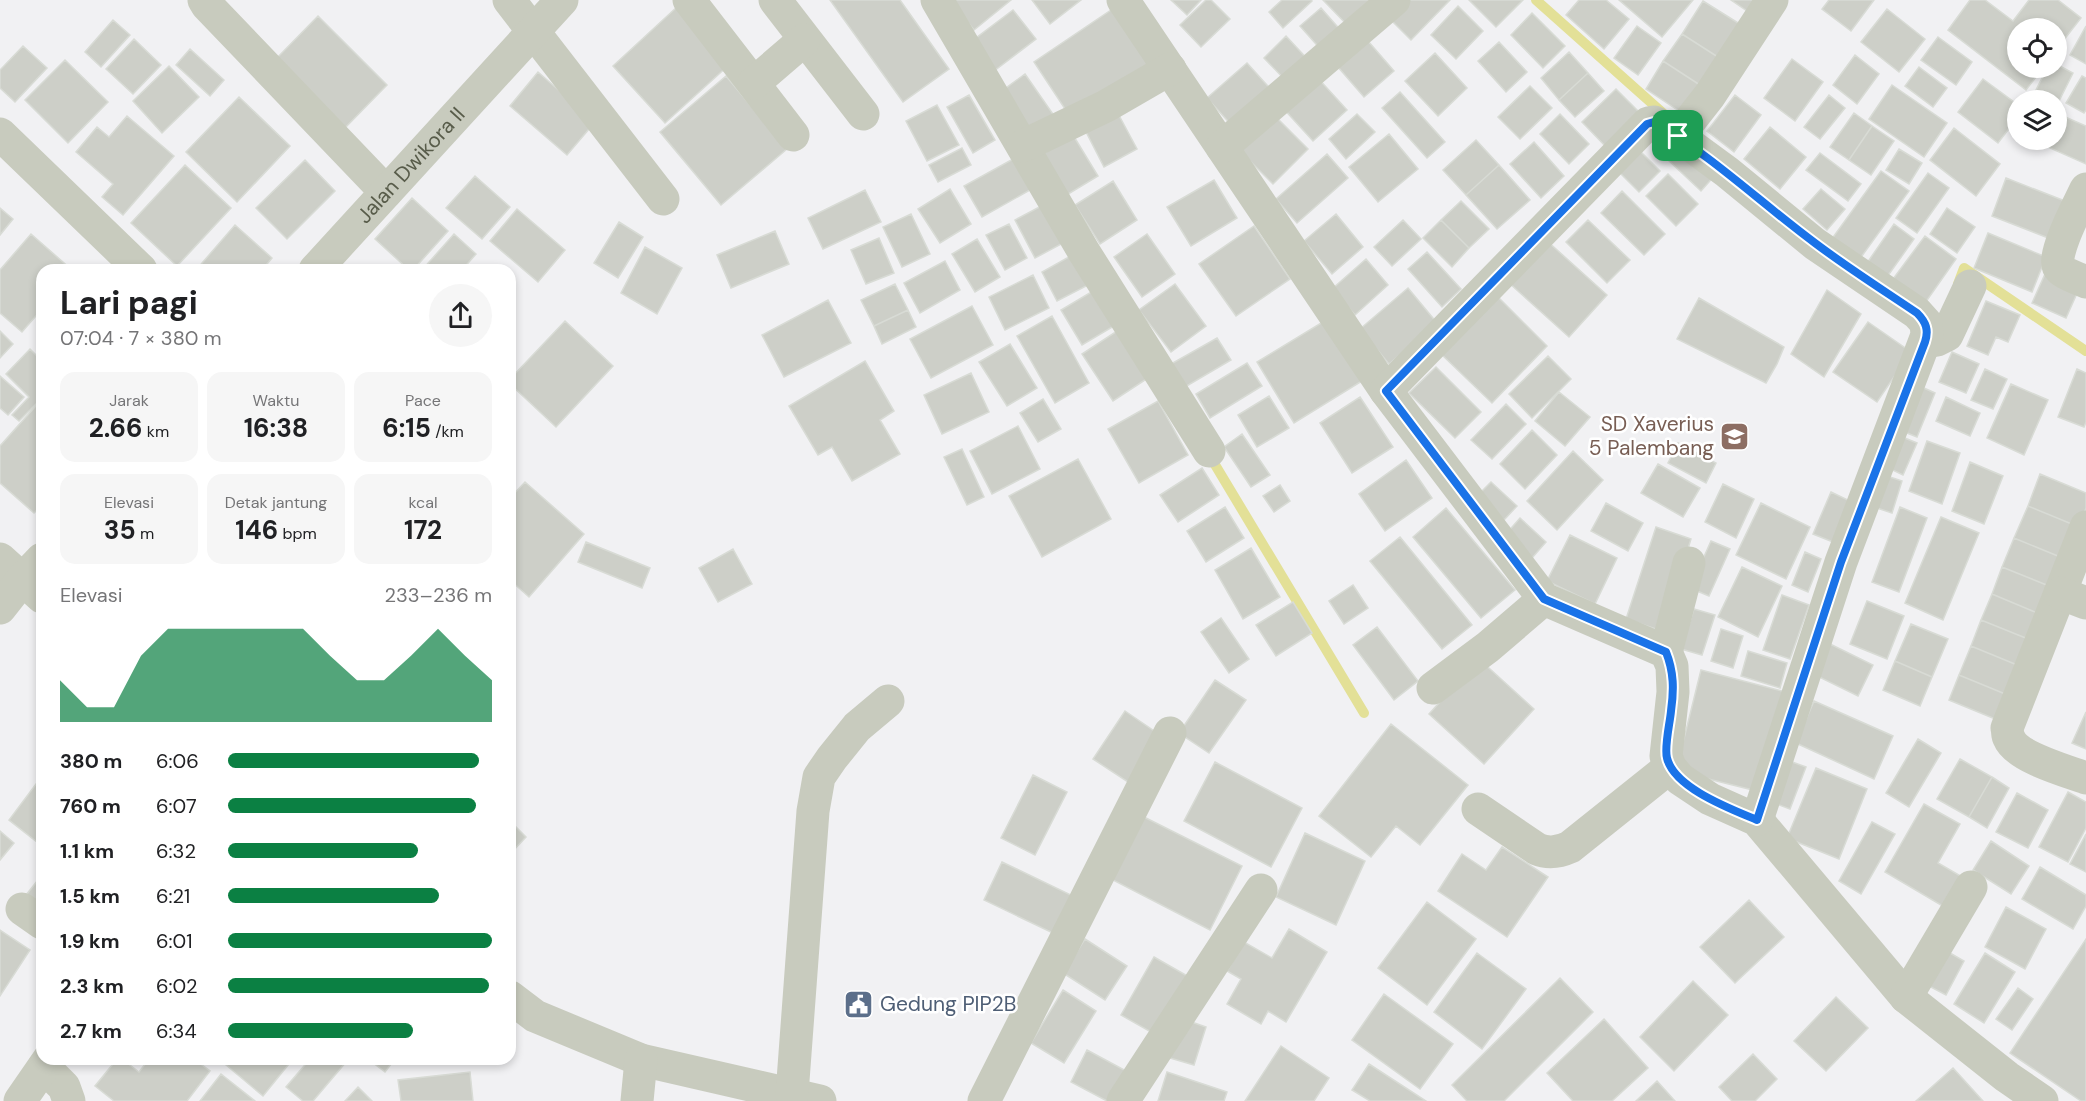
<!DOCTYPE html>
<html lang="id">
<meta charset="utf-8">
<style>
:root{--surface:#fff;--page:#f6f6f6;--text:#202124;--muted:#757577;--accent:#0b8043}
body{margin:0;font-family:"DM Sans",sans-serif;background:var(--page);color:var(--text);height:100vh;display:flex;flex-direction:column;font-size:22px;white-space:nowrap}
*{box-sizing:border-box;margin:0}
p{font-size:20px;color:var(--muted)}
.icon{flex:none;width:33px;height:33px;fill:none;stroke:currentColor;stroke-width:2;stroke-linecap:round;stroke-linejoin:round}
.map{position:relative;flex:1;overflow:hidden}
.side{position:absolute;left:36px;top:264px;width:480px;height:801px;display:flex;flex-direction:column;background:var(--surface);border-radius:18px;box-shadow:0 3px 9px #0003}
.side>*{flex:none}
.fabs{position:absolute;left:2007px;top:18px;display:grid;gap:12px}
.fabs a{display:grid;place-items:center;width:60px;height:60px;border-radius:50%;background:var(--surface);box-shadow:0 3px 9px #0003;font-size:30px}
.pin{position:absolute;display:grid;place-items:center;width:51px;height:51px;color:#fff;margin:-26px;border-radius:12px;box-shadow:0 3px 9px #0006}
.round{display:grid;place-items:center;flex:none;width:63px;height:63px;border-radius:32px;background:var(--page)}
.summary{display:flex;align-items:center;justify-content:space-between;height:102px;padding:0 24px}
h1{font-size:33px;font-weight:700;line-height:45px}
.figures{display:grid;grid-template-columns:repeat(3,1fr);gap:9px;height:102px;padding:6px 24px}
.figures div{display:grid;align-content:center;border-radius:15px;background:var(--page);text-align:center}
.figures b{font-size:26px;font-weight:700}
.figures small{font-size:16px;font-weight:400}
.figures p{font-size:16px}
.chart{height:168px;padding:12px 24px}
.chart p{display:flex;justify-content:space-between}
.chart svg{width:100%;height:108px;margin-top:6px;fill:var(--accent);opacity:.7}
ul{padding:0 24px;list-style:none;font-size:20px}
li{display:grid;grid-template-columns:96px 72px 1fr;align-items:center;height:45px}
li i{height:15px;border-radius:8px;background:var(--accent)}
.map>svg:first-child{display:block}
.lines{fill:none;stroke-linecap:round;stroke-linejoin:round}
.stream{stroke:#e3e097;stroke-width:10}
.building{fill:#cdcfc8;stroke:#d8dbd5;stroke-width:1.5}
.minor{stroke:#c8cbbe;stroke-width:33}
.route-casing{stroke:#fff;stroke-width:12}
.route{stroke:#1a73e8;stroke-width:8}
.labels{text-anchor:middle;stroke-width:5;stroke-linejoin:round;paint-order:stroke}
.street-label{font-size:21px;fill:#585c4a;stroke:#fff}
.education-label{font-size:21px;fill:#785e54;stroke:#fff;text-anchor:end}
.service-label{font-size:21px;fill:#4e5e75;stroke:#fff;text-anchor:start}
</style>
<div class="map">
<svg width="2086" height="1101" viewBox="0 0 2086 1101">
<rect width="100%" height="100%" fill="#f1f1f3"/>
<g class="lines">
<path class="stream" d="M1536,0l129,115
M1958,284l6,-16 122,83
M1208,453l156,260"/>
</g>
<path class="building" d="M830,0h70l49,69 -46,33z
M956,0h55l-37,30 -22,-27z
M1032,0h49l-31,24z
M1171,0h30l-14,15z
M1206,0h5l19,19 -29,28 -21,-22z
M1282,0h29l1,1 -29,27 -14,-16z
M1323,0h45l7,7 -23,23z
M1408,0h42l-39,40 -21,-21z
M1469,0h54l-27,27z
M1579,0h27l23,19 -25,30 -38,-34z
M1619,0h74l-31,37z
M1731,0h28l-9,13z
M1829,0h45l-23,31 -29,-22z
M1970,0h15l28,21 16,-21h29l23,18 -25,32v-22h-38v40h25l-17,22 -78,-60z
M1703,1l40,25 -22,33 -39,-25z
M678,6l52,58 -65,59 -52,-57z
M1458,6l25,25 -27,28 -25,-24z
M1114,8l38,56 -81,54 -37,-56z
M1321,8l22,25 -20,19 -23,-26z
M1887,9l38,30 -26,33 -38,-30z
M1013,10l23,29 -42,32 -22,-30z
M1532,13l33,33 -22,22 -32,-33z
M318,16l69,69 -44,45 -69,-69z
M113,20l17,15 -29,32 -16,-15z
M1637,26l24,17 -23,32 -24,-17z
M2086,26v38l-16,-9z
M1361,33l33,38 -30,26 -33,-38z
M1682,34l39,25 -18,28 -40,-26z
M1286,36l26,28 -22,21 -26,-27z
M1938,37l34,25 -16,23 -35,-25z
M134,39l27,26 -28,29 -27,-25z
M1499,42l28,30 -21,20 -28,-31z
M23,46l24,22 -32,34 -15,-14v-18z
M190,49l34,31 -14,16 -34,-31z
M1569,52l19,21 -29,27 -18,-22z
M1435,53l32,35 -29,28 -33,-35z
M1855,55l24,19 -22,30 -24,-19z
M1792,59l31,23 -28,39 -31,-23z
M65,60l43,42 -40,41 -43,-43z
M1663,61l40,26 -18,28 -39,-26z
M1247,63l28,31 -40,35 -28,-31z
M2056,64l17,9 -15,30 -2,-3h-4l-17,-8 12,-24h9z
M169,66l30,31 -37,36 -29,-32z
M1919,67l28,21 -14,19 -28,-21z
M538,72l57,50 -28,33 -57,-49z
M1588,73l16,18 -29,26 -16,-17z
M1025,74l30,43 -25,18 -31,-42z
M726,76l61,73 -66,56 -61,-73z
M1316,76l31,34 -34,31 -31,-34z
M2082,76l4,2v32l-2,3 -18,-10z
M1983,79l35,26v12l-20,26 -40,-31z
M1892,85l55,38 -23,34 -55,-38z
M1530,86l22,22 -32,31 -22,-22z
M1616,89l27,27 -34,34 -27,-28z
M1400,92l45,50 -18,16 -45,-50z
M969,95l26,45 -22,13 -26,-46z
M1735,95l26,20 -27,37 -27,-21z
M1829,95l16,13 -25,31 -16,-12z
M239,97l51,49 -53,56 -51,-50z
M937,105l22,40 -32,16 -21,-40z
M1114,106l23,43 -33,18 -22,-43z
M1854,113l18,13 -23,34 -19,-13z
M2056,113l30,13v38l-54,-24h24z
M1357,114l18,18 -29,27 -17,-20z
M1560,114l29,30 -20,20 -29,-30z
M127,116l47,40 -51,59 -21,-18 11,-13 -37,-32 21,-25 12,10z
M1275,116l33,33 -35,35 -33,-33z
M1872,126l22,15 -23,34 -22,-15z
M1770,127l36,30 -26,32 -36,-30z
M1954,128l46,36 -24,32 -46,-36z
M1389,134l29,35 -40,33 -29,-35z
M1073,135l25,41 -33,20 -24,-41z
M1476,140l23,25 -33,30 -23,-25z
M1534,142l30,34 -23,22 -31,-34z
M1683,144l33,30 -15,17 -33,-31z
M962,148l9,17 -33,17 -9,-17z
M1899,149l23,14 -13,21 -23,-14z
M1640,151l20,20 -21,21 -20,-20z
M1820,153l41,31 -13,17 -42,-31z
M1327,154l21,24 -51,45 -21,-24z
M1013,159l17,31 -48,27 -18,-31z
M305,160l30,31 -48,48 -31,-31z
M185,165l46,43 -54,58 -46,-43z
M1499,165l31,35 -33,29 -31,-34z
M1881,171l28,20 -50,69 -28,-20z
M1928,173l21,15 -32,45 -21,-15z
M1668,174l30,30 -22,22 -30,-30z
M475,176l35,31 -28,32 -36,-31z
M2006,178l64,25 -14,38 -64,-25z
M1214,180l23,38 -46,28 -24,-39z
M1113,181l24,39 -37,24 -25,-39z
M950,189l21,35 -31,19 -22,-34z
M1821,189l24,20 -18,21 -24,-21z
M865,190l16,32 -58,27 -15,-31z
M1622,191l43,43 -21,21 -43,-42z
M412,198l36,33 -35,39h-4l-34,-31z
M1461,201l28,28 -20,19 -28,-28z
M1045,204l20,38 -30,16 -20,-38z
M0,208l13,11 -13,16z
M1947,208l28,19 -18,26 -27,-19z
M517,209l48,41 -27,32 -48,-41z
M911,214l19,40 -28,13 -19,-40z
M1336,214l27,33 -31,27 -28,-33z
M1403,220l18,19 -29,27 -18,-19z
M1441,220l28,28 -17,19 -29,-29z
M1588,220l42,40 -23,23 -41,-41z
M619,222l24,15 -25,41 -24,-15z
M1009,224l18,34 -22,12 -19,-35z
M1894,224l20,15 -27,38 -20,-14z
M235,225l37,33 -10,12h-66z
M1254,226l36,53 -54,37 -37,-52z
M775,231l14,33 -58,24 -14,-33z
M1988,233l58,24 -14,35 -58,-24z
M31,234l41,36h-30v39l-20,23 -22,-19v-43z
M454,234l22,20 -14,16h-40z
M1147,234l28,40 -33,23 -28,-40z
M1925,236l31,23 -33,47 -33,-23z
M879,238l15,35 -28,11 -15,-34z
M977,239l23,38 -25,15 -23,-38z
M1546,240l61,55 -38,42 -61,-55z
M645,247l37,21 -25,46 -36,-21z
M1427,252l34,37 -19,18 -34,-38z
M1076,253l16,30 -35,18 -15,-29z
M1366,259l22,26 -33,30 -23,-26z
M945,261l15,29 -40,23 -16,-30z
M2045,274l34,15 -13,29 -34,-15z
M1033,275l16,33 -44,22 -16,-33z
M895,284l13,26 -34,16 -13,-26z
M1175,284l31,42 -35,26 -32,-42z
M1098,288l21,35 -37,22 -21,-35z
M1408,288l29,35 -48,41 -29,-35z
M1827,290l34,24 -37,63 -33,-23z
M1496,295l51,51 -55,57 -53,-51z
M1699,298l85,49 -7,17 -11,19 -89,-44z
M828,300l23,43 -67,34 -22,-42z
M1986,301l34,14 -12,27 -12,-5 -8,18 -21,-9z
M972,306l21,39 -62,33 -21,-39z
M908,310l8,17 -34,17 -8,-18z
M1052,316l37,67 -34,20 -38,-67z
M1326,320l36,61 -68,42 -37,-61z
M565,321l48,45 -57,61 -46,-43v-5z
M1868,322l43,30 -34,50 -44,-30z
M0,331l13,13 -13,14z
M1117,331l31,47 -35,23 -31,-47z
M1217,338l14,22 -46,27 -14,-23z
M1010,344l27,44 -30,18 -28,-44z
M30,349l12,12v37l-23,23 -7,-6 17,-18 -23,-23z
M1952,352l27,12 -13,29 -27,-11z
M1548,356l23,23 -39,39 -23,-24z
M865,361l29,50 -14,9 20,34 -48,27 -20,-34 -14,8 -29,-49z
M1247,363l15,23 -52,32 -14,-24z
M1436,367l45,45 -26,26 -46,-45z
M1985,369l22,10 -14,30 -22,-9z
M2077,369l9,4v49l-2,5 -26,-10z
M971,373l18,39 -47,22 -18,-39z
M0,376l24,21 -16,18 -8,-7z
M1915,384l20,9 -18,44 -20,-8z
M2011,384l37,16 -24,55 -37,-17z
M1559,392l31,25 -25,29 -30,-25z
M1269,396l20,32 -32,19 -19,-32z
M1360,397l33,50 -41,26 -32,-50z
M1946,397l34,16 -10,23 -34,-15z
M42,399v106l-8,8 -34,-30v-37z
M1043,399l18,30 -23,13 -18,-29z
M1158,401l30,54 -49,28 -31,-54z
M1506,404l20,20 -34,35 -21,-19z
M1018,426l22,43 -48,25 -22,-43z
M1532,430l25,25 -32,34 -25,-25z
M1242,434l28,41 -19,12 -27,-40z
M1895,434l22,9 -14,32 -21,-10z
M1927,441l33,12 -18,51 -33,-13z
M1678,443l38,20 -10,20 -38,-20z
M962,449l22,48 -17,8 -23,-48z
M1573,451l30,29 -46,50 -30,-29z
M1078,459l33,60 -69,38 -33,-61z
M1406,460l26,38 -47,33 -26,-37z
M1970,462l33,14 -19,48 -32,-13z
M1658,464l42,24 -17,29 -42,-24z
M1202,468l17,27 -41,27 -18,-27z
M1878,473l24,8 -10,32 -24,-8z
M2040,474l46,19v15l-7,19 -51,-21z
M525,482l59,52 -55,63 -19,-17v-82z
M1491,482l26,24 -13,14 -26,-25z
M1723,484l31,15 -18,39 -31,-16z
M1280,485l10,16 -16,11 -11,-16z
M1831,492l19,9 -17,41 -20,-8z
M1606,503l37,20 -15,28 -37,-20z
M1761,503l49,24 -24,52 -50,-24z
M2028,506l51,21 -14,32 -51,-21z
M1225,507l19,31 -38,24 -19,-31z
M1900,507l27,11 -28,74 -27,-10z
M1446,508l69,82 -34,28 -68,-81z
M1941,517l38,16 -36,87 -38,-17z
M1520,518l26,24 -14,16 -26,-24z
M1656,527l35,12 -29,92 -36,-12z
M1570,535l47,23 -22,46 -48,-23z
M1400,537l72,88 -30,24 -72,-88z
M2014,538l51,21 -11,29 -52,-21z
M1711,541l19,8 -21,47 -19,-8z
M586,542l64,26 -8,20 -64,-26z
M1251,548l29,49 -37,22 -28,-49z
M733,549l19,35 -34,18 -19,-34z
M1805,552l16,7 -13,33 -16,-7z
M1742,567l40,19 -24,51 -40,-20z
M2002,567l52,21 -12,27 -50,-21z
M1353,585l15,23 -24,16 -15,-23z
M1992,594l50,21 -9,26 -52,-21z
M1782,595l27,10 -19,54 -27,-9z
M1867,601l37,15 -17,43 -37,-15z
M1293,602l19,31 -36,23 -20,-31z
M1694,609l21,6 -13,40 -21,-6z
M1221,618l28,41 -20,14 -28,-41z
M1981,620l52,21 -11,26 -51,-21z
M1911,624l37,15 -16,38 -37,-16z
M1377,627l41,54 -24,19 -41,-55z
M1721,629l22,7 -10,32 -22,-7z
M1828,643l45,22 -15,31 -45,-22z
M1971,646l51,21 -12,29 -51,-21z
M1748,651l39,12 -7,25 -39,-12z
M1479,659l55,50 -50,55 -55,-50z
M1895,661l37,16 -12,29 -37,-16z
M1701,670l85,22 -25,100 -85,-21z
M1959,675l51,21 -10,25 -51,-21z
M1215,680l31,20 -37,53 -30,-20z
M1814,701l79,35 -19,43 -78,-36z
M1125,711l35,24 -32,47 -35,-23z
M2086,712v37l-14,-6z
M1391,724l77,61 -48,60 -24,-19 -25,31 -52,-41z
M1918,739l23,14 -32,54 -23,-14z
M1784,759l22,8 -16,42 -21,-8z
M1960,759l32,18 -23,40 -32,-18z
M1215,762l87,46 -31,59 -87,-46z
M1816,768l51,21 -28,70 -52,-21z
M1033,775l34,17 -32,63 -34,-17z
M42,776v70l-33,-26z
M1992,777l17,11 -22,40 -18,-11z
M2068,792l18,10v26l-18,34 -29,-15z
M2017,793l31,17 -20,38 -32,-16z
M1924,804l36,20 -22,39 26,15 -18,30 -61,-36z
M1142,816l100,50 -32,64 -99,-51z
M510,821l16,16 -16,17z
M1872,822l23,12 -34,60 -22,-13z
M0,831l14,12 -14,17z
M1305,833l60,28 -29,64 -60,-28z
M2086,834v38l-16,-8z
M1991,841l38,25 -18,28 -38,-24z
M1502,847l46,30 -41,60 -69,-46 24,-37 24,16z
M1002,862l71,34 -18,38 -71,-34z
M2040,867l46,28v11l-13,23 -51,-30z
M42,875v34l-16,-14z
M1749,900l35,37 -49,46 -35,-36z
M1427,902l49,37 -49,66 -49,-37z
M2006,907l40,22 -21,40 -40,-22z
M1289,929l38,23 -41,70 -18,-11 -7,13 -34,-20 14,-25 -14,-8 17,-29 28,16z
M0,930l30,20 -30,46z
M1085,939l42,27 -22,34 -42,-27z
M2086,939v162h-5l-71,-48z
M1943,949l21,12 -18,34 -21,-11z
M1477,953l49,36 -44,60 -48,-37z
M1985,953l30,19 -31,51 -30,-19z
M1154,957l37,21 -33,58 -37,-21z
M1560,978l33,34 -89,89h-37l-15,-16z
M1693,981l35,34 -54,56 -34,-34z
M2018,988l15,11 -21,31 -16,-11z
M1063,990l33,21 -32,52 -33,-20z
M1384,994l69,50 -33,45 -68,-49z
M1836,997l32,31 -42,43 -32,-30z
M1183,1019l23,8 -12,38 -24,-7z
M1604,1019l44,49 -36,33h-39l-26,-28z
M1281,1046l48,32 -15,23h-69z
M1087,1050l41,22 -21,29 -36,-19z
M1753,1054l24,25 -22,22h-23l-13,-14z
M117,1059h5l17,13 10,-13h45l16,12 -23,30h-73l-19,-15z
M231,1059h62l-30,37 -37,-31z
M310,1059h32l4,3 -33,39h-10l-17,-14z
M368,1059h27l-10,13z
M1369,1064l57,37h-56l-18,-11z
M1953,1068l30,33h-67z
M470,1072l3,29h-72l-3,-21z
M1167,1072l60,20 -3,9h-66z
M221,1074l34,27h-55z
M1657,1081l18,20h-39z
M358,1087l14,14h-27z"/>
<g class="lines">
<g class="minor">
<path d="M204,0l3,5 179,187"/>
<path d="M509,0l154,199"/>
<path d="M689,0l104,135"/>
<path d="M775,0l88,114"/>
<path d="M937,0l147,252 125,199"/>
<path d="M1123,0l263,391 158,208 122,53 6,14 1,26 -7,64 4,11 10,12 30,20 47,21 149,177 101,80 35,24"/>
<path d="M754,83l50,-43"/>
<path d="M0,134l141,136"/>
<path d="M1023,146l83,-40 64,-37"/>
<path d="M1222,147l172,-147"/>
<path d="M2086,189c-6,13 -37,70 -26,80 6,6 18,9 26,13"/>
<path id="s1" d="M315,270l247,-270"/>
<path d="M1925,342l12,-2 10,-5 23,-49"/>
<path d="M1386,391l262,-268 6,-1 24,14"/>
<path d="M2086,527l-79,201c1,3 0,7 2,10 7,19 58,33 77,40"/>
<path d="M0,559l42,38"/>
<path d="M2060,593l26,10"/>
<path d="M0,608l22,-28 20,-21"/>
<path d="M1666,652l23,-89"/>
<path d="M1433,688l55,-41 56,-48"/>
<path d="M1478,809l59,40c12,5 22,3 33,-2l100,-80"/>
<path d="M1757,820l84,-258 86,-227 -1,-12 -9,-10 -102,-69 -88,-72 -49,-36 32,-41 62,-95"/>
<path d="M22,909l20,14"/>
<path d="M510,997l25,19 106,44 179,41"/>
<path d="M1906,997l65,-110"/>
<path d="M44,1067l20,20 5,14"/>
<path d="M792,1094l21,-283 6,-34 13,-19 25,-31 31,-26"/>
<path d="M20,1101l29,-42"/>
<path d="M637,1101l4,-41"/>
<path d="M984,1101l186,-368"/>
<path d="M1123,1101l138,-211"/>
</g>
</g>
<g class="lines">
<defs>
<path id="route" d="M1654,122c58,34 107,81 161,121 33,25 68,47 102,70 9,9 12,17 8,29l-84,220 -84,258c-26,-11 -83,-32 -90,-62 -3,-11 3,-35 4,-47 3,-21 3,-39 -5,-59l-122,-53 -158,-208 261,-267z"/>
</defs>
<use href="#route" class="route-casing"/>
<use href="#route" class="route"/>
</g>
<defs>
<symbol id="school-square" viewBox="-11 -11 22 22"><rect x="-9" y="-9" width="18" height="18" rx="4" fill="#8d6e63" stroke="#fff"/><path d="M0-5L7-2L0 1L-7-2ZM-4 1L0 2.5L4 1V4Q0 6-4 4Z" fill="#fff"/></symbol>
<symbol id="civic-square" viewBox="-11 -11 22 22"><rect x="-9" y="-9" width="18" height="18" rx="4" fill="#5c6f8a" stroke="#fff"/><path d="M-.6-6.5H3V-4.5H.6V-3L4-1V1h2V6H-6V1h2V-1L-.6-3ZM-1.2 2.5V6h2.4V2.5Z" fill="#fff"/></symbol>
</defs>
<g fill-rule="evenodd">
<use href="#school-square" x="1718" y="420" width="33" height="33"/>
<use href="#civic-square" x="842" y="988" width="33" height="33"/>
</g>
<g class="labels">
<g class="street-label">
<text dy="7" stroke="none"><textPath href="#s1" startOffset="142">Jalan Dwikora II</textPath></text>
</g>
<g class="education-label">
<text x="1714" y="431">SD Xaverius<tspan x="1714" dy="24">5 Palembang</tspan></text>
</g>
<g class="service-label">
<text x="880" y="1011">Gedung PIP2B</text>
</g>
</g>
</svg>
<div class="fabs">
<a><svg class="icon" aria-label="locate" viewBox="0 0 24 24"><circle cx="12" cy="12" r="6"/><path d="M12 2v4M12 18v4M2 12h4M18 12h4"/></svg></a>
<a><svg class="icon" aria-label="layers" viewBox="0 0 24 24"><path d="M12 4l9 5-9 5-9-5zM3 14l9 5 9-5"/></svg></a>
</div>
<div class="pin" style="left:1678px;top:136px;background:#1e9e55"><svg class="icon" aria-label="arrive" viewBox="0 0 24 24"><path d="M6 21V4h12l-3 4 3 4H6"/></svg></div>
<section class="side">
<div class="summary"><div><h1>Lari pagi</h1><p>07:04 · 7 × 380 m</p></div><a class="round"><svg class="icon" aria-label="share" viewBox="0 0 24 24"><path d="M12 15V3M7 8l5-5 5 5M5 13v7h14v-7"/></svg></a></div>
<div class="figures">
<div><p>Jarak</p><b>2.66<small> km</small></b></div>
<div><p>Waktu</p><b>16:38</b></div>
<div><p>Pace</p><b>6:15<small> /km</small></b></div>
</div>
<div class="figures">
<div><p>Elevasi</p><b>35<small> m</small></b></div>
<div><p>Detak jantung</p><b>146<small> bpm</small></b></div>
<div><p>kcal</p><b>172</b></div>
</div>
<div class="chart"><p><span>Elevasi</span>233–236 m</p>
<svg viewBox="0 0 160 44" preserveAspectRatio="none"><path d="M0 44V27L10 38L20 38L30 17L40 6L50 6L60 6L70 6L80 6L90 6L100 17L110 27L120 27L130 17L140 6L150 17L160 27V44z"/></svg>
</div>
<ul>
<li><b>380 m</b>6:06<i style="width:95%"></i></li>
<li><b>760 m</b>6:07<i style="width:94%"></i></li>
<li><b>1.1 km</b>6:32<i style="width:72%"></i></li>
<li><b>1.5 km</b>6:21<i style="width:80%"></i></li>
<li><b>1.9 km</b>6:01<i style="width:100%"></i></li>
<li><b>2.3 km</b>6:02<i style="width:99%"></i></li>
<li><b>2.7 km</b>6:34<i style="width:70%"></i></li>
</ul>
</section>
</div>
